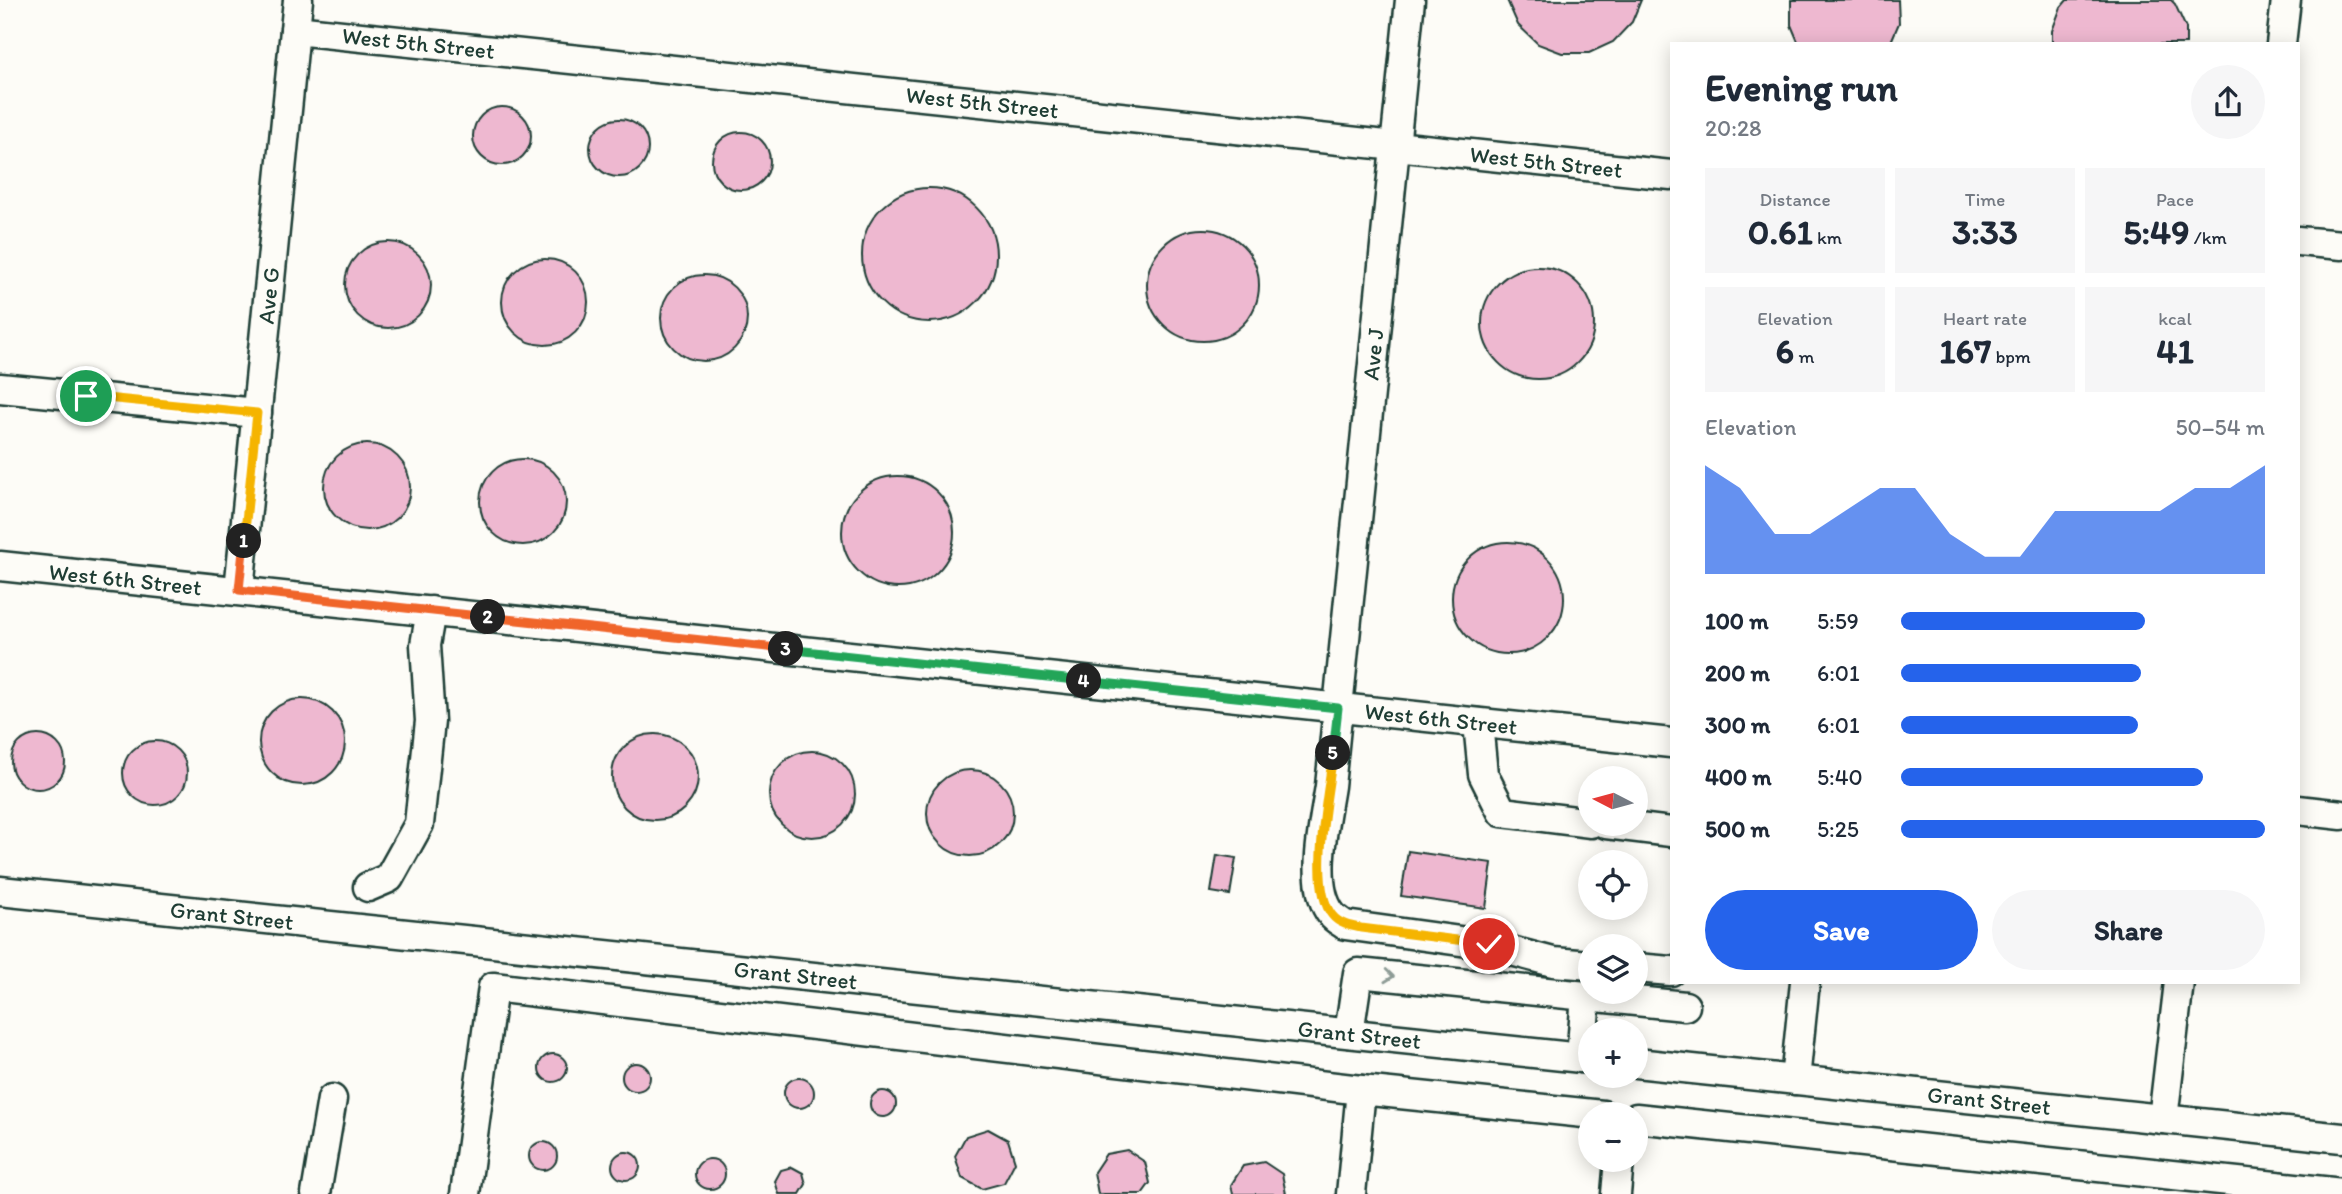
<!DOCTYPE html>
<meta charset="utf-8">
<style>
:root{--surface:#fff;--page:#f6f6f7;--text:#1f2937;--muted:#747a83;--accent:#2563eb}
body{margin:0;font-family:Itim,sans-serif;background:var(--page);color:var(--text);height:100vh;display:flex;flex-direction:column;font-size:26px;white-space:nowrap}
*{box-sizing:border-box;margin:0}
p{font-size:23px;color:var(--muted)}
.icon{flex:none;width:38px;height:38px;fill:none;stroke:currentColor;stroke-width:2;stroke-linecap:round;stroke-linejoin:round}
.map{position:relative;flex:1;overflow:hidden}
.panel{position:absolute;left:1670px;top:42px;width:630px;height:942px;display:flex;flex-direction:column;background:var(--surface);border-radius:0px;box-shadow:0 4px 18px #0003}
.panel>*{flex:none}
.needle{width:46px;rotate:276deg}
.tools{position:absolute;left:1578px;top:766px;display:grid;gap:14px}
.tools a{display:grid;place-items:center;width:70px;height:70px;border-radius:50%;background:var(--surface);box-shadow:0 4px 18px #0003;font-size:35px}
.pin{position:absolute;display:grid;place-items:center;width:60px;height:60px;color:#fff;margin:-30px;border:4px solid #fff;border-radius:50%;box-shadow:0 2px 7px #0007}
.km{position:absolute;width:35px;height:35px;margin:-18px;border-radius:50%;background:#222;color:#fff;font-size:19px;line-height:35px;text-align:center}
.round{display:grid;place-items:center;flex:none;width:74px;height:74px;border-radius:37px;background:var(--page)}
.head{display:flex;align-items:center;justify-content:space-between;height:119px;padding:0 35px}
h1{font-size:38px;font-weight:700;line-height:52px}
.metrics{display:grid;grid-template-columns:repeat(3,1fr);gap:10px;height:119px;padding:7px 35px}
.metrics div{display:grid;align-content:center;border-radius:0px;background:var(--page);text-align:center}
.metrics b{font-size:35px;font-weight:700}
.metrics small{font-size:19px;font-weight:400}
.metrics p{font-size:19px}
.chart{height:196px;padding:14px 35px}
.chart p{display:flex;justify-content:space-between}
.chart svg{width:100%;height:126px;margin-top:7px;fill:var(--accent);opacity:.7}
.action{display:flex;gap:14px;margin-top:auto;padding:14px 35px}
.action a{flex:1;height:80px;border-radius:42px;background:var(--accent);color:#fff;font-size:28px;font-weight:700;line-height:80px;text-align:center}
.action a+a{background:var(--page);color:var(--text)}
ul{padding:0 35px;list-style:none;font-size:23px}
li{display:grid;grid-template-columns:112px 84px 1fr;align-items:center;height:52px}
li i{height:18px;border-radius:9px;background:var(--accent)}
.map>svg:first-child{display:block}
.building{fill:#eeb8d0;stroke:#1f3d34;stroke-width:2}
.lines{fill:none;stroke-linecap:round;stroke-linejoin:round}
.minor-casing{stroke:#1f3d34;stroke-width:33}
.minor{stroke:#fdfcf7;stroke-width:28}
.oneway{stroke:#8e9c96}
.split-1-casing{stroke:#fff;stroke-width:14}
.split-2-casing{stroke:#fff;stroke-width:14}
.split-3-casing{stroke:#fff;stroke-width:14}
.split-4-casing{stroke:#fff;stroke-width:14}
.split-5-casing{stroke:#fff;stroke-width:14}
.split-6-casing{stroke:#fff;stroke-width:14}
.split-1{stroke:#f5b400;stroke-width:9}
.split-2{stroke:#f0652b;stroke-width:9}
.split-3{stroke:#f0652b;stroke-width:9}
.split-4{stroke:#22a559;stroke-width:9}
.split-5{stroke:#22a559;stroke-width:9}
.split-6{stroke:#f5b400;stroke-width:9}
.labels{text-anchor:middle;stroke-width:5;stroke-linejoin:round;paint-order:stroke}
.street-label{font-size:23px;fill:#1f3d34;stroke:#fdfcf7}
</style>
<div class="map">
<svg width="2342" height="1194" viewBox="0 0 2342 1194">
<rect width="100%" height="100%" fill="#fdfcf7"/>
<filter id="ink" filterUnits="userSpaceOnUse"><feTurbulence type="fractalNoise" baseFrequency=".0143" numOctaves="2"/><feDisplacementMap in="SourceGraphic" scale="14" xChannelSelector="R" yChannelSelector="G"/><feConvolveMatrix kernelMatrix="1 2 1 2 8 2 1 2 1" color-interpolation-filters="sRGB"/></filter>
<g filter="url(#ink)">
<path class="building" d="M1507,0h134l-9,22 -19,20 -24,11h-27l-24,-9 -20,-19z
M1791,0h107l1,23 -9,21h-91l-8,-19z
M2067,0h104l4,4 11,24v16h-134v-13l9,-24z
M473 136a29 29 0 1 1 58 0a29 29 0 1 1-58 0Z
M590 148a29 29 0 1 1 58 0a29 29 0 1 1-58 0Z
M712 161a29 29 0 1 1 58 0a29 29 0 1 1-58 0Z
M862 255a67 67 0 1 1 134 0a67 67 0 1 1-134 0Z
M1147 285a56 56 0 1 1 112 0a56 56 0 1 1-112 0Z
M345 285a43 43 0 1 1 86 0a43 43 0 1 1-86 0Z
M502 302a43 43 0 1 1 86 0a43 43 0 1 1-86 0Z
M1482 323a56 56 0 1 1 112 0a56 56 0 1 1-112 0Z
M661 318a43 43 0 1 1 86 0a43 43 0 1 1-86 0Z
M324 487a43 43 0 1 1 86 0a43 43 0 1 1-86 0Z
M480 502a43 43 0 1 1 86 0a43 43 0 1 1-86 0Z
M842 532a56 56 0 1 1 112 0a56 56 0 1 1-112 0Z
M1452 598a56 56 0 1 1 112 0a56 56 0 1 1-112 0Z
M259 742a43 43 0 1 1 86 0a43 43 0 1 1-86 0Z
M612 777a43 43 0 1 1 86 0a43 43 0 1 1-86 0Z
M11 762a27 27 0 1 1 54 0a27 27 0 1 1-54 0Z
M123 773a32 32 0 1 1 64 0a32 32 0 1 1-64 0Z
M769 794a43 43 0 1 1 86 0a43 43 0 1 1-86 0Z
M927 813a43 43 0 1 1 86 0a43 43 0 1 1-86 0Z
M1408,851l84,12 -6,45 -85,-12z
M1217,855l19,3 -6,37 -19,-3z
M539 1068a14 14 0 1 1 28 0a14 14 0 1 1-28 0Z
M622 1077a14 14 0 1 1 28 0a14 14 0 1 1-28 0Z
M784 1093a15 15 0 1 1 30 0a15 15 0 1 1-30 0Z
M870 1104a13 13 0 1 1 26 0a13 13 0 1 1-26 0Z
M988,1129l20,11 7,22 -11,21 -22,6 -20,-11 -7,-22 11,-20z
M529 1156a14 14 0 1 1 28 0a14 14 0 1 1-28 0Z
M1127,1150l18,12 5,21 -8,11h-44l-4,-22 12,-18z
M612 1166a14 14 0 1 1 28 0a14 14 0 1 1-28 0Z
M695 1174a15 15 0 1 1 30 0a15 15 0 1 1-30 0Z
M1264,1162l18,12 4,20h-53l-2,-9 12,-19z
M792,1167l11,6 3,11 -6,10h-21l-4,-13 6,-11z"/>
<g class="lines">
<defs>
<g id="minor">
<path d="M1410,0l-80,786c-5,34 -22,100 2,129 3,4 9,7 13,10l144,20 64,17 38,3"/>
<path id="s1" d="M295,30l1376,145"/>
<path d="M2281,44l5,-44"/>
<path d="M2298,241l44,4"/>
<path d="M0,388l257,25"/>
<path id="s2" d="M0,566l1671,177"/>
<path id="s3" d="M239,590l59,-590"/>
<path d="M1478,723l5,51 19,38 89,11"/>
<path d="M2298,810l44,5"/>
<path d="M1606,824l65,8"/>
<path d="M368,887l21,-9 30,-54 11,-103 -5,-76 6,-34"/>
<path id="s4" d="M0,891l1591,168"/>
<path d="M1636,968l35,3"/>
<path d="M1349,1033l9,-60 327,33"/>
<path d="M1581,1058l5,-62"/>
<path id="s5" d="M1636,1063l706,75"/>
<path d="M1795,1080l10,-98"/>
<path d="M1636,1118l706,75"/>
<path d="M2163,1119l16,-137"/>
<path d="M316,1194l16,-95"/>
<path d="M465,1194l28,-207 868,103 242,25"/>
<path d="M1351,1194l10,-104"/>
<path d="M1616,1194l3,-34"/>
</g>
</defs>
<use href="#minor" class="minor-casing"/>
<use href="#minor" class="minor"/>
</g>
<defs><path id="oneway-chevron" d="M-2-3.5L2.5 0L-2 3.5" fill="none" stroke-width="1.6" stroke-linecap="round" stroke-linejoin="round" transform="scale(1.75)"/></defs>
<use class="oneway" href="#oneway-chevron" transform="translate(1389 976) rotate(6)"/>
</g>
<g class="lines" filter="url(#ink)">
<defs>
<path id="split-1" d="M86,396l171,17 -13,128"/>
<path id="split-2" d="M244,541l-5,49 249,27"/>
<path id="split-3" d="M488,617l298,32"/>
<path id="split-4" d="M786,649l298,32"/>
<path id="split-5" d="M1084,681l254,27 -5,45"/>
<path id="split-6" d="M1333,753c-4,38 -25,132 -1,162 7,9 18,11 29,13l128,16"/>
</defs>
<use href="#split-1" class="split-1-casing"/>
<use href="#split-2" class="split-2-casing"/>
<use href="#split-3" class="split-3-casing"/>
<use href="#split-4" class="split-4-casing"/>
<use href="#split-5" class="split-5-casing"/>
<use href="#split-6" class="split-6-casing"/>
<use href="#split-1" class="split-1"/>
<use href="#split-2" class="split-2"/>
<use href="#split-3" class="split-3"/>
<use href="#split-4" class="split-4"/>
<use href="#split-5" class="split-5"/>
<use href="#split-6" class="split-6"/>
</g>
<g class="labels">
<g class="street-label">
<text dy="8" stroke="none"><textPath href="#s1" startOffset="124">West 5th Street</textPath></text>
<text dy="8" stroke="none"><textPath href="#s1" startOffset="691">West 5th Street</textPath></text>
<text dy="8" stroke="none"><textPath href="#s1" startOffset="1258">West 5th Street</textPath></text>
<text dy="8" stroke="none"><textPath href="#s3" startOffset="296">Ave G</textPath></text>
<text transform="translate(1373 354) rotate(-84)" y="8">Ave J</text>
<text dy="8" stroke="none"><textPath href="#s2" startOffset="126">West 6th Street</textPath></text>
<text dy="8" stroke="none"><textPath href="#s2" startOffset="1449">West 6th Street</textPath></text>
<text dy="8" stroke="none"><textPath href="#s4" startOffset="233">Grant Street</textPath></text>
<text dy="8" stroke="none"><textPath href="#s4" startOffset="800">Grant Street</textPath></text>
<text dy="8" stroke="none"><textPath href="#s4" startOffset="1367">Grant Street</textPath></text>
<text dy="8" stroke="none"><textPath href="#s5" startOffset="355">Grant Street</textPath></text>
</g>
</g>
</svg>
<div class="tools">
<a><svg class="needle" viewBox="-14 -14 28 28"><path d="M0-13l5 13h-10z" fill="#e53935"/><path d="M0 13l5-13h-10z" fill="#747a83"/></svg></a>
<a><svg class="icon" aria-label="locate" viewBox="0 0 24 24"><circle cx="12" cy="12" r="6"/><path d="M12 2v4M12 18v4M2 12h4M18 12h4"/></svg></a>
<a><svg class="icon" aria-label="layers" viewBox="0 0 24 24"><path d="M12 4l9 5-9 5-9-5zM3 14l9 5 9-5"/></svg></a>
<a>+</a>
<a>−</a>
</div>
<div class="pin" style="left:86px;top:396px;background:#1e9e55"><svg class="icon" aria-label="arrive" viewBox="0 0 24 24"><path d="M6 21V4h12l-3 4 3 4H6"/></svg></div>
<div class="pin" style="left:1489px;top:944px;background:#d93025"><svg class="icon" aria-label="check" viewBox="0 0 24 24"><path d="M5 12l5 5 9-10"/></svg></div>
<b class="km" style="left:244px;top:541px">1</b>
<b class="km" style="left:488px;top:617px">2</b>
<b class="km" style="left:786px;top:649px">3</b>
<b class="km" style="left:1084px;top:681px">4</b>
<b class="km" style="left:1333px;top:753px">5</b>
<section class="panel">
<div class="head"><div><h1>Evening run</h1><p>20:28</p></div><a class="round"><svg class="icon" aria-label="share" viewBox="0 0 24 24"><path d="M12 15V3M7 8l5-5 5 5M5 13v7h14v-7"/></svg></a></div>
<div class="metrics">
<div><p>Distance</p><b>0.61<small> km</small></b></div>
<div><p>Time</p><b>3:33</b></div>
<div><p>Pace</p><b>5:49<small> /km</small></b></div>
</div>
<div class="metrics">
<div><p>Elevation</p><b>6<small> m</small></b></div>
<div><p>Heart rate</p><b>167<small> bpm</small></b></div>
<div><p>kcal</p><b>41</b></div>
</div>
<div class="chart"><p><span>Elevation</span>50–54 m</p>
<svg viewBox="0 0 160 44" preserveAspectRatio="none"><path d="M0 44V6L10 14L20 30L30 30L40 22L50 14L60 14L70 30L80 38L90 38L100 22L110 22L120 22L130 22L140 14L150 14L160 6V44z"/></svg>
</div>
<ul>
<li><b>100 m</b>5:59<i style="width:67%"></i></li>
<li><b>200 m</b>6:01<i style="width:66%"></i></li>
<li><b>300 m</b>6:01<i style="width:65%"></i></li>
<li><b>400 m</b>5:40<i style="width:83%"></i></li>
<li><b>500 m</b>5:25<i style="width:100%"></i></li>
</ul>
<div class="action"><a>Save</a><a>Share</a></div>
</section>
</div>
